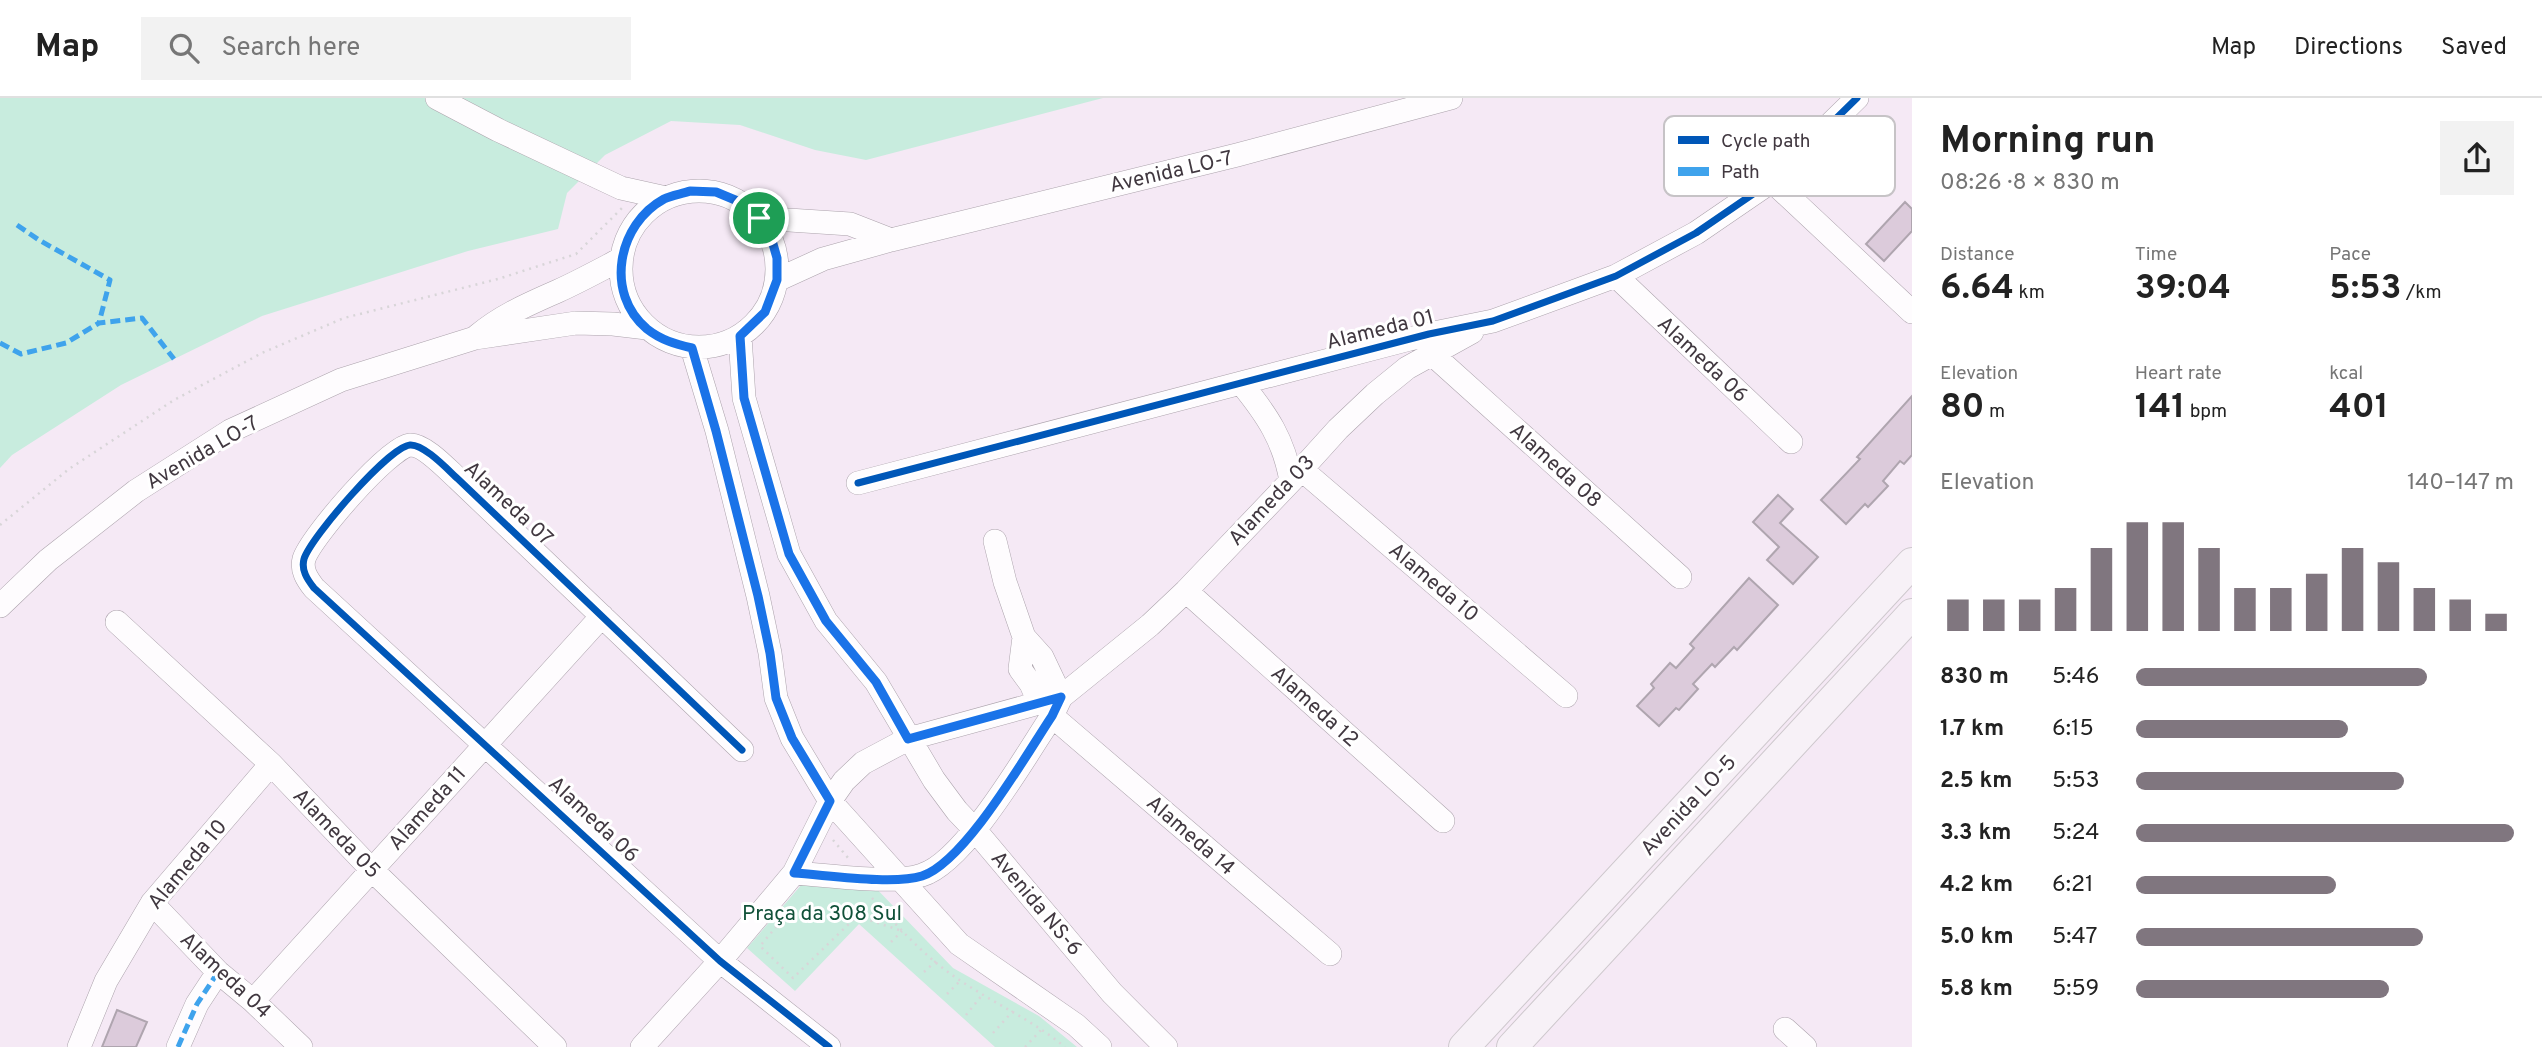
<!DOCTYPE html>
<meta charset="utf-8">
<style>
:root{--surface:#fff;--page:#f2f2f2;--text:#222;--muted:#767676;--line:#e0e0e0;--accent:#80767f}
body{margin:0;font-family:Overpass,sans-serif;background:var(--page);color:var(--text);height:100vh;display:flex;flex-direction:column;font-size:26px;white-space:nowrap}
*{box-sizing:border-box;margin:0}
p{font-size:23px;color:var(--muted)}
.icon{flex:none;width:38px;height:38px;fill:none;stroke:currentColor;stroke-width:2;stroke-linecap:round;stroke-linejoin:round}
.map{position:relative;flex:1;overflow:hidden}
.panel{display:flex;flex-direction:column;background:var(--surface);width:630px}
.panel>*{flex:none}
.pin{position:absolute;display:grid;place-items:center;width:60px;height:60px;color:#fff;margin:-30px;border:4px solid #fff;border-radius:50%;box-shadow:0 2px 7px #0007}
.round{display:grid;place-items:center;flex:none;width:74px;height:74px;border-radius:0px;background:var(--page)}
.head{display:flex;align-items:center;justify-content:space-between;height:119px;padding:0 28px}
h1{font-size:38px;font-weight:700;line-height:52px}
.metrics{display:grid;grid-template-columns:repeat(3,1fr);gap:10px;height:119px;padding:7px 28px}
.metrics div{display:grid;align-content:center}
.metrics b{font-size:35px;font-weight:700}
.metrics small{font-size:19px;font-weight:400}
.metrics p{font-size:19px}
.chart{height:196px;padding:14px 28px}
.chart p{display:flex;justify-content:space-between}
.chart svg{width:100%;height:126px;margin-top:7px;stroke:var(--accent);stroke-width:6}
ul{padding:0 28px;list-style:none;font-size:23px}
li{display:grid;grid-template-columns:112px 84px 1fr;align-items:center;height:52px}
li i{height:18px;border-radius:9px;background:var(--accent)}
header{display:flex;align-items:center;gap:42px;box-sizing:border-box;height:98px;padding:0 35px;background:var(--surface);border-bottom:2px solid var(--line)}
header strong{font-size:33px}
nav{display:flex;gap:38px;margin-inline-start:auto;font-size:24px}
.search{width:490px;height:63px;background:var(--page);display:flex;align-items:center;gap:18px;box-sizing:border-box;padding:0 24px;border-radius:0px;color:var(--muted);font-size:26px}
main{display:flex;flex:1;min-height:0}
.map>svg:first-child{display:block}
.green{fill:#c8ecde}
.building{fill:#dccbdb;stroke:#afa5af;stroke-width:2}
.lines{fill:none;stroke-linecap:round;stroke-linejoin:round}
.minor-casing{stroke:#aca3ac;stroke-width:24}
.major-casing{stroke:#cec8cd;stroke-width:32}
.path{stroke:#d8d5d8;stroke-width:2.5;stroke-dasharray:2 5;stroke-linecap:butt}
.minor{stroke:#fefcfe;stroke-width:23}
.major{stroke:#f7f1f7;stroke-width:30}
.quiet{stroke:#3fa3ec;stroke-width:5;stroke-dasharray:10 5;stroke-linecap:butt}
.cycleway-casing{stroke:#fff;stroke-width:11}
.cycleway{stroke:#0057b8;stroke-width:7}
.route-casing{stroke:#fff;stroke-width:14}
.route{stroke:#1a73e8;stroke-width:9}
.labels{text-anchor:middle;stroke-width:6;stroke-linejoin:round;paint-order:stroke}
.street-label{font-size:21px;fill:#413840;stroke:#fff}
.park-label{font-size:21px;fill:#115139;stroke:#fff}
.key{fill:#fff;stroke:#c6c3c6;stroke-width:2}
.key-label{font-size:19px;fill:#413840}
</style>
<header>
<strong>Map</strong>
<div class="search"><svg class="icon" aria-label="search" viewBox="0 0 24 24"><circle cx="10" cy="10" r="6"/><path d="M15 15l6 6"/></svg>Search here</div>
<nav><a>Map</a><a>Directions</a><a>Saved</a></nav>
</header>
<main>
<div class="map">
<svg width="1912" height="949" viewBox="0 0 1912 949">
<rect width="100%" height="100%" fill="#f5e9f5"/>
<path class="green" d="M0,0h1103l-237,62 -51,-10 -75,-25 -69,-4 -66,34 -38,38 -9,36 -90,22 -206,65 -141,69 -109,70 -12,13z
M808,779l62,5 83,86 86,48 38,31h-82l-136,-123 -64,67 -48,-43z"/>
<path class="building" d="M1905,104l7,7v22l-28,30 -18,-17z
M1912,298v59l-8,9 -4,-3 -17,20 5,5 -20,21 -3,-3 -19,20 -25,-24 39,-41 -3,-2z
M1778,397l15,14 -13,14 38,34 -25,27 -26,-24 12,-13 -26,-25z
M1749,480l29,27 -41,45 -3,-3 -19,20 -3,-3 -19,20 5,5 -19,21 -3,-2 -17,18 -22,-20 17,-18 -3,-4 19,-21 6,5 18,-20 -4,-4z
M117,912l30,12 -11,25h-34z"/>
<g class="lines">
<defs>
<path id="minor" d="M437,0l61,32 123,58 45,10
M1772,83l140,131
M621 171a78 78 0 1 1 156 0a78 78 0 1 1-156 0Z
M759,120l91,6 41,16
M1616,178l175,166
M777,182l46,-21 68,-19 346,-85 214,-57
M477,238c25,-21 52,-32 81,-45 22,-10 42,-21 63,-32
M740,238l4,62 45,156 37,67 50,61 58,98 23,31 18,19 137,163 54,54
M692,250l25,83 41,165 12,57 6,45 16,40 38,63 129,143 117,81 24,22
M1432,256l248,223
M1241,285c26,32 43,57 50,98
M1301,371l265,227
M858,385l571,-149 64,-13 123,-45 80,-43 76,-52 85,-83
M995,443l10,41 19,55 -4,32 11,15 8,18
M1186,493l257,230
M0,508l48,-46 88,-69 94,-60 111,-51 134,-42 101,-15 37,1 34,4
M117,524l154,142 101,106 183,177
M1024,539l18,20 19,40
M1052,618l278,238
M742,652l-284,-271c-10,-9 -34,-35 -48,-34 -21,2 -99,92 -106,114 -3,11 3,20 10,29l406,373 109,86
M794,775c33,2 99,12 128,2 43,-13 104,-120 130,-159l9,-19 89,-72 36,-34 105,-110 47,-52 37,-35 32,-26 65,-36
M152,805l66,69 35,29 48,46
M253,903l349,-385
M1785,931l20,18
M79,949l27,-66 46,-78 119,-139
M178,949l19,-43 21,-32
M642,949l78,-86 74,-88 36,-72 14,-20 19,-18 45,-24 153,-42"/>
<path id="major" d="M1464,949l448,-484
M1512,949l400,-433"/>
</defs>
<use href="#minor" class="minor-casing"/>
<use href="#major" class="major-casing"/>
<path class="path" d="M0,427l69,-56 105,-69 88,-47 82,-35 154,-39 78,-25 47,-47
M833,742l16,19
M872,800c25,28 52,58 83,79 36,25 76,42 110,70
M781,823l-21,25 33,32 64,-62 45,15
M891,844l11,-11
M924,874l12,-11
M947,896l14,-14
M966,917l17,-21
M993,935l20,-22
M1025,949l17,-18"/>
<use href="#minor" class="minor"/>
<use href="#major" class="major"/>
<path class="quiet" d="M17,127l22,15 71,40 -11,43
M0,245l21,11 45,-11 33,-20 43,-5 32,41
M178,949l19,-43 21,-32"/>
<defs>
<path id="cycleway" d="M858,385l571,-149 64,-13 123,-45 80,-43 76,-52 85,-83
M742,652l-284,-271c-10,-9 -34,-35 -48,-34 -21,2 -99,92 -106,114 -3,11 3,20 10,29l406,373 109,86"/>
</defs>
<use href="#cycleway" class="cycleway-casing"/>
<use href="#cycleway" class="cycleway"/>
</g>
<g class="lines">
<defs>
<path id="route" d="M690,93l26,1 24,10 19,16 12,19 6,21v22l-12,32 -25,24 4,62 45,156 37,67 50,61 32,57 153,-42 -9,19c-26,39 -87,146 -130,160 -29,9 -95,-1 -128,-3l36,-72 -38,-63 -16,-40 -6,-45 -12,-57 -42,-165 -24,-83c-17,-4 -31,-8 -45,-19 -43,-36 -29,-105 17,-130 8,-4 18,-5 26,-8z"/>
</defs>
<use href="#route" class="route-casing"/>
<use href="#route" class="route"/>
</g>
<g class="labels">
<g class="street-label">
<text transform="translate(1171 73) rotate(-13)" y="7">Avenida LO-7</text>
<text transform="translate(1380 231) rotate(-14)" y="7">Alameda 01</text>
<text transform="translate(1703 261) rotate(43)" y="7">Alameda 06</text>
<text transform="translate(202 354) rotate(-30)" y="7">Avenida LO-7</text>
<text transform="translate(1556 367) rotate(42)" y="7">Alameda 08</text>
<text transform="translate(1271 402) rotate(-47)" y="7">Alameda 03</text>
<text transform="translate(509 405) rotate(43)" y="7">Alameda 07</text>
<text transform="translate(1434 484) rotate(40)" y="7">Alameda 10</text>
<text transform="translate(1315 608) rotate(42)" y="7">Alameda 12</text>
<text transform="translate(1688 707) rotate(-47)" y="7">Avenida LO-5</text>
<text transform="translate(427 710) rotate(-48)" y="7">Alameda 11</text>
<text transform="translate(594 721) rotate(43)" y="7">Alameda 06</text>
<text transform="translate(337 735) rotate(46)" y="7">Alameda 05</text>
<text transform="translate(1191 737) rotate(41)" y="7">Alameda 14</text>
<text transform="translate(187 766) rotate(-50)" y="7">Alameda 10</text>
<text transform="translate(1037 805) rotate(50)" y="7">Avenida NS-6</text>
<text transform="translate(226 877) rotate(43)" y="7">Alameda 04</text>
</g>
<g class="park-label">
<text x="822" y="822">Praça da 308 Sul</text>
</g>
</g>
<rect x="1664" y="18" width="231" height="80" rx="10" class="key"/>
<rect x="1678" y="38" width="31" height="8" fill="#0057b8"/>
<rect x="1678" y="69" width="31" height="9" fill="#3fa3ec"/>
<g class="key-label">
<text x="1721" y="49">Cycle path</text>
<text x="1721" y="80">Path</text>
</g>
</svg>
<div class="pin" style="left:759px;top:120px;background:#1e9e55"><svg class="icon" aria-label="arrive" viewBox="0 0 24 24"><path d="M6 21V4h12l-3 4 3 4H6"/></svg></div>
</div>
<section class="panel">
<div class="head"><div><h1>Morning run</h1><p>08:26 · 8 × 830 m</p></div><a class="round"><svg class="icon" aria-label="share" viewBox="0 0 24 24"><path d="M12 15V3M7 8l5-5 5 5M5 13v7h14v-7"/></svg></a></div>
<div class="metrics">
<div><p>Distance</p><b>6.64<small> km</small></b></div>
<div><p>Time</p><b>39:04</b></div>
<div><p>Pace</p><b>5:53<small> /km</small></b></div>
</div>
<div class="metrics">
<div><p>Elevation</p><b>80<small> m</small></b></div>
<div><p>Heart rate</p><b>141<small> bpm</small></b></div>
<div><p>kcal</p><b>401</b></div>
</div>
<div class="chart"><p><span>Elevation</span>140–147 m</p>
<svg viewBox="0 0 160 44" preserveAspectRatio="none"><path d="M5 44V33M15 44V33M25 44V33M35 44V29M45 44V15M55 44V6M65 44V6M75 44V15M85 44V29M95 44V29M105 44V24M115 44V15M125 44V20M135 44V29M145 44V33M155 44V38"/></svg>
</div>
<ul>
<li><b>830 m</b>5:46<i style="width:77%"></i></li>
<li><b>1.7 km</b>6:15<i style="width:56%"></i></li>
<li><b>2.5 km</b>5:53<i style="width:71%"></i></li>
<li><b>3.3 km</b>5:24<i style="width:100%"></i></li>
<li><b>4.2 km</b>6:21<i style="width:53%"></i></li>
<li><b>5.0 km</b>5:47<i style="width:76%"></i></li>
<li><b>5.8 km</b>5:59<i style="width:67%"></i></li>
</ul>
</section>
</main>
